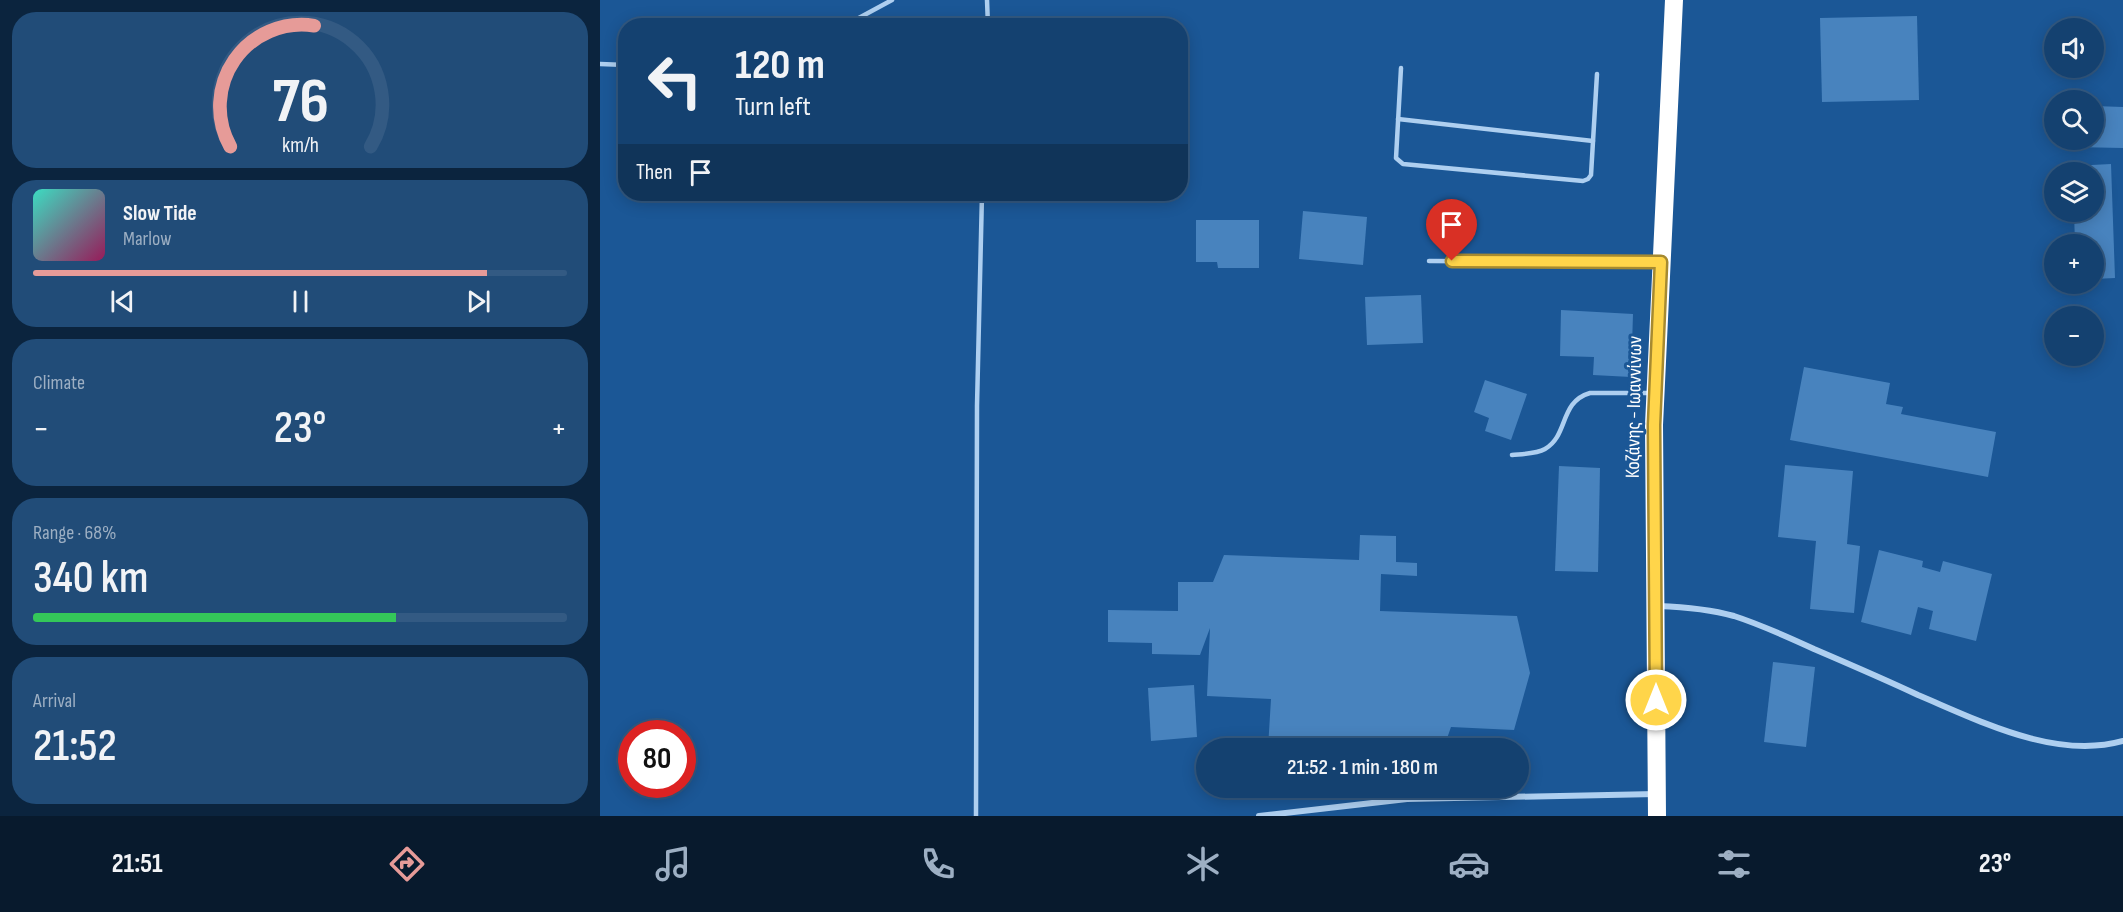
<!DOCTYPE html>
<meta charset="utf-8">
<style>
body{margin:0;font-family:"Sofia Sans Condensed",sans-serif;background:#214c78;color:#f1f3f6;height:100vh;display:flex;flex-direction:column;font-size:22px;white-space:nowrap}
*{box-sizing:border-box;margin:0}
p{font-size:20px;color:#9dafc3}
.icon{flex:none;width:33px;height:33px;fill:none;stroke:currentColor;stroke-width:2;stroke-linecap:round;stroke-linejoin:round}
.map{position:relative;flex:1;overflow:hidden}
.drawer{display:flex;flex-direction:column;gap:12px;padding:12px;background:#0b243e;width:600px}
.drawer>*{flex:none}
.top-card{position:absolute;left:18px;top:18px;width:570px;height:183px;border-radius:24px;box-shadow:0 3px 15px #0003,0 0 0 2px #335a83;background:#144170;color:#f1f3f6;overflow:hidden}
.controls{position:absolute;left:1444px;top:18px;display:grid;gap:12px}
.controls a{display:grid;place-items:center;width:60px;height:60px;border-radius:50%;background:#144170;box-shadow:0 3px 15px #0003,0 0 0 2px #335a83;font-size:30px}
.speed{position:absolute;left:18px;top:720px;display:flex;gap:12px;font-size:30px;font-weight:700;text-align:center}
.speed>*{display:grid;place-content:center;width:78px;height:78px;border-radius:50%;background:#144170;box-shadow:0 3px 15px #0003,0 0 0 2px #335a83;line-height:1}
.speed .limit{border:9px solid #d22;background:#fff;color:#111}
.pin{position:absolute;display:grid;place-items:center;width:51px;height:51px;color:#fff;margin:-62px -26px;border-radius:50% 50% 50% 0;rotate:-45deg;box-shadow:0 0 6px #0007}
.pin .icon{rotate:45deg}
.me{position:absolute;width:66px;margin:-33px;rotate:0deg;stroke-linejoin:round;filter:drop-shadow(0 0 4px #0008)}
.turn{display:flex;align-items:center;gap:21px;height:126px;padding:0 18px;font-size:27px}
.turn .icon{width:78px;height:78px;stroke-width:2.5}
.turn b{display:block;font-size:42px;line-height:51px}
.then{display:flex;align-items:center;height:57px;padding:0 18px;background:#0003;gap:12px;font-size:22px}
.big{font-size:45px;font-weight:600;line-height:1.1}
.drawer .tile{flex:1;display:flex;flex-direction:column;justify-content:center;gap:9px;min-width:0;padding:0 21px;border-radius:24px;background:#214c78}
.drawer .dial{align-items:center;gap:0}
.dial svg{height:156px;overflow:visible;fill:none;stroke:#335a83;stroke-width:7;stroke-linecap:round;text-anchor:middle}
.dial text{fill:#f1f3f6;stroke:none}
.song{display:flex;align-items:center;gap:18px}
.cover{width:72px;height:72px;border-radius:9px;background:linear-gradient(135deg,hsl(170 70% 55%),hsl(330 70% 35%))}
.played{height:6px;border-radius:3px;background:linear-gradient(90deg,#e69b98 85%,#335a83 85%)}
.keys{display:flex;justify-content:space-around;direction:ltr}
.heat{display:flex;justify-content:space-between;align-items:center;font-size:33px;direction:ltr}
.charge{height:9px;border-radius:4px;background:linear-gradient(90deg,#34c759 68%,#335a83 0)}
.trip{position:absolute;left:596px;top:738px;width:333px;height:60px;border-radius:30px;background:#144170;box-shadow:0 3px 15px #0003,0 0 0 2px #335a83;font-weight:600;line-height:60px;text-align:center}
.dock{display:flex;height:96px;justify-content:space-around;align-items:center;background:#081a2d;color:#9dafc3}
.dock .icon{width:42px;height:42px}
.dock .on{color:#e69b98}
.dock b{font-size:27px;color:#f1f3f6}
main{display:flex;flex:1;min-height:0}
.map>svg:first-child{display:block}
</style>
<main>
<section class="drawer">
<div class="tile dial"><svg viewBox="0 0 100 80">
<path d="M14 69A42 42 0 1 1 86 69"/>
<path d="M14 69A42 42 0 0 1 57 7" stroke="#e69b98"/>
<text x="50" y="56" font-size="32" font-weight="700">76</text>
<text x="50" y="72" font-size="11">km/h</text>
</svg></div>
<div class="tile">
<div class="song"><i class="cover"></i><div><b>Slow Tide</b><p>Marlow</p></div></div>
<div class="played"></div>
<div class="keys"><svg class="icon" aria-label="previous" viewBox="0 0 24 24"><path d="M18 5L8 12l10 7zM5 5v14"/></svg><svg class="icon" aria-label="pause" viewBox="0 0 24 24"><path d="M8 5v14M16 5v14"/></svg><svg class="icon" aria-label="next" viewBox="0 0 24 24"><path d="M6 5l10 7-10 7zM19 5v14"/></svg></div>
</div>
<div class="tile"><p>Climate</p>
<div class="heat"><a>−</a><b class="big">23°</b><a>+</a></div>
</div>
<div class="tile"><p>Range · 68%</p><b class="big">340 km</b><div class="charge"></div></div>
<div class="tile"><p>Arrival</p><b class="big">21:52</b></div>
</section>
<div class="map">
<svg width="1523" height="816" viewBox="0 0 1523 816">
<rect width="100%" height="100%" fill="#1b5796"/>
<!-- building -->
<g fill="#4883be">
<polygon points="1317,16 1319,100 1222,102 1220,18"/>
<polygon points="1494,106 1523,107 1523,148 1474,147 1474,140 1494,140"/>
<polygon points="1511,164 1515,278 1494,279 1494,244 1475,244 1474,212 1494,212 1494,172 1472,172 1472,166"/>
<polygon points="703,211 767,217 763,265 699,259"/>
<polygon points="596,220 659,220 659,268 618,268 617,262 596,262"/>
<polygon points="821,295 823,343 767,345 765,297"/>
<polygon points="961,310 1033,314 1031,377 993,375 994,357 960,356"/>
<polygon points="1204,367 1290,383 1286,404 1303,407 1301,414 1396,432 1388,477 1190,440"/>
<polygon points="885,380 927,394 911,440 885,431 889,418 874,412"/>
<polygon points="1185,465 1253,471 1247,544 1260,546 1254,613 1210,609 1216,541 1178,537"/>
<polygon points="959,466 1000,468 998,572 955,571"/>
<polygon points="760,535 796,536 796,562 817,563 817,576 781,574 780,611 917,616 930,673 914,730 851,727 844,747 768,746 767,748 668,748 671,699 607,696 610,628 600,655 552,654 552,643 508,642 508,610 578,611 578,582 613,582 624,555 759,560"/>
<polygon points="1279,550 1323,561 1322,567 1340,572 1343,561 1392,574 1376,641 1329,629 1333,611 1318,607 1311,635 1261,622"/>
<polygon points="1173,662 1215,667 1206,747 1164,742"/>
<polygon points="594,685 597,737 551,741 548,688"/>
</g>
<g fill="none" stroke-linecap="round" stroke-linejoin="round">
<!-- lane -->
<g stroke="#aecff0" stroke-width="4.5">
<polyline points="387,0 388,26"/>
<polyline points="244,26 292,0"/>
<polyline points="0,64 26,65"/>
<polyline points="801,68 796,158 803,164 983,181 988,179 991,175 997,74"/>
<polyline points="798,119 993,141"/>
<polyline points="829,261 1057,262"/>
<path d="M 912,455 C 922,454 936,454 945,449 C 969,435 959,402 990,393 L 1052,393"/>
<polyline points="376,816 377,406 382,194"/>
</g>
<!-- street -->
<g stroke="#aecff0" stroke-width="6">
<path d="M 1058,606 C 1084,607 1109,609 1134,616 C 1162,625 1188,637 1214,649 C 1249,664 1284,679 1318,695 C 1380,721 1455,760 1523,741"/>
<polyline points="659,816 807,799 1056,794"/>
</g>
<!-- highway -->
<polyline stroke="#fff" stroke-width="18" points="1057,816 1054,425 1074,0"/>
</g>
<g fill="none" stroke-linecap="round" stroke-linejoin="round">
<defs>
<polyline id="route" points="852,261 1061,262 1054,425 1056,700"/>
</defs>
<!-- route casing -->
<use href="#route" stroke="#a68a30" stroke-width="15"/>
<!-- route -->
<use href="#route" stroke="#ffd54a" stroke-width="10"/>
</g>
<g text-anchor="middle" stroke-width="6" stroke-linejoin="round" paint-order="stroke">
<!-- street labels -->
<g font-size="20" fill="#fff" stroke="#1b5796">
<text transform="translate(1033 407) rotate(-89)" y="7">Κοζάνης - Ιωαννίνων</text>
</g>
</g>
</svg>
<div class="controls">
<a><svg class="icon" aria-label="sound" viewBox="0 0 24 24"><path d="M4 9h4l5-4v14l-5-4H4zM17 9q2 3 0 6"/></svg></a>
<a><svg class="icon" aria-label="search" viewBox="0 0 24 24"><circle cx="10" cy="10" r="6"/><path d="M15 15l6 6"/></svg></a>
<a><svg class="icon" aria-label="layers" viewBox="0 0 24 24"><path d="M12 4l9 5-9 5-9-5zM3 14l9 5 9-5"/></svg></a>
<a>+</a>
<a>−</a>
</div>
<div class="speed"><div class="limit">80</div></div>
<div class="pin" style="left:852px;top:261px;background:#d93025"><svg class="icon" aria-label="arrive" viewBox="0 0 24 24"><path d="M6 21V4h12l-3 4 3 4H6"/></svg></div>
<svg class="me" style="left:1056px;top:700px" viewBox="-20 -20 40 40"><circle r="17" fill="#ffd54a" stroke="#fff" stroke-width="3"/><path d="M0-11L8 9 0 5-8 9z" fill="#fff"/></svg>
<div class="trip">21:52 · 1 min · 180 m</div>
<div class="top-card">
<div class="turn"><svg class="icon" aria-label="left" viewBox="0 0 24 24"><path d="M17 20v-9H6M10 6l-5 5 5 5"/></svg><div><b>120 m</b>Turn left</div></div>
<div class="then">Then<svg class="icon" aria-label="arrive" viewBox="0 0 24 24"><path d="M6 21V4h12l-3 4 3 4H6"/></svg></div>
</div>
</div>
</main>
<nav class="dock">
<b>21:51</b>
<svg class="icon on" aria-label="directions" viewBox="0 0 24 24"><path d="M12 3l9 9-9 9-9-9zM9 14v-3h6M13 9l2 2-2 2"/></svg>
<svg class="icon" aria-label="music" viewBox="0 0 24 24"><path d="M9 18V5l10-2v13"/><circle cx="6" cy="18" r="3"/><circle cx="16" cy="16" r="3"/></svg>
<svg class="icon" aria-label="phone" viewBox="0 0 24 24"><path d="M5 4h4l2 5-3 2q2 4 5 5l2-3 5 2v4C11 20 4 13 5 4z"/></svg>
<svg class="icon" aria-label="climate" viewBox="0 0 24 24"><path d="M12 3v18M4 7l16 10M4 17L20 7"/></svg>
<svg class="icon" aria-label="car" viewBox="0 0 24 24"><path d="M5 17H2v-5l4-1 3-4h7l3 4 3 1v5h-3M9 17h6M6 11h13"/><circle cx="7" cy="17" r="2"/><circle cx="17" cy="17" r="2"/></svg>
<svg class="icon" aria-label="filters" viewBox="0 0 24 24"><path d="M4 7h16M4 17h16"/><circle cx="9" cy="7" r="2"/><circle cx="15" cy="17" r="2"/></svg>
<b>23°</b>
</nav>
